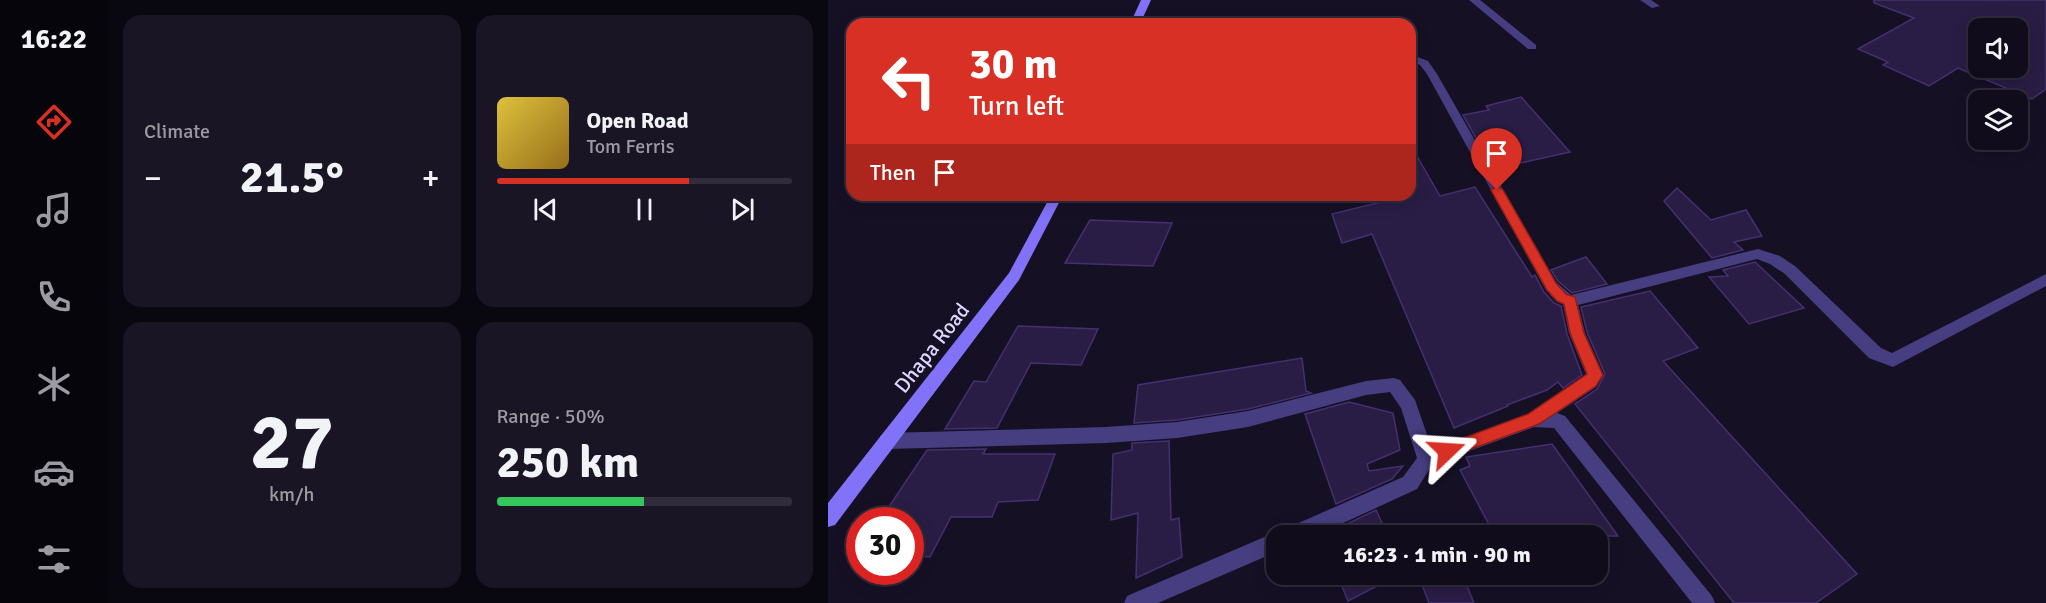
<!DOCTYPE html>
<meta charset="utf-8">
<style>
body{margin:0;font-family:Signika,sans-serif;background:#191525;color:#f1f3f6;height:100vh;display:flex;flex-direction:column;font-size:22px;white-space:nowrap}
*{box-sizing:border-box;margin:0}
p{font-size:20px;color:#9c9ba3}
.icon{flex:none;width:33px;height:33px;fill:none;stroke:currentColor;stroke-width:2;stroke-linecap:round;stroke-linejoin:round}
.map{position:relative;flex:1;overflow:hidden}
.panel{display:flex;flex-direction:column;gap:15px;padding:15px;background:#09070f;width:720px}
.panel>*{flex:none}
.hud{position:absolute;left:18px;top:18px;width:570px;height:183px;border-radius:18px;box-shadow:0 3px 15px #0003,0 0 0 2px #302c3b;background:#d93025;color:#fff;overflow:hidden}
.tools{position:absolute;left:1140px;top:18px;display:grid;gap:12px}
.tools a{display:grid;place-items:center;width:60px;height:60px;border-radius:12px;background:#100c1c;box-shadow:0 3px 15px #0003,0 0 0 2px #302c3b;font-size:30px}
.speed{position:absolute;left:18px;top:507px;display:flex;gap:12px;font-size:30px;font-weight:700;text-align:center}
.speed>*{display:grid;place-content:center;width:78px;height:78px;border-radius:50%;background:#100c1c;box-shadow:0 3px 15px #0003,0 0 0 2px #302c3b;line-height:1}
.speed .limit{border:9px solid #d22;background:#fff;color:#111}
.pin{position:absolute;display:grid;place-items:center;width:51px;height:51px;color:#fff;margin:-62px -26px;border-radius:50% 50% 50% 0;rotate:-45deg;box-shadow:0 0 6px #0007}
.pin .icon{rotate:45deg}
.me{position:absolute;width:66px;margin:-33px;rotate:70deg;stroke-linejoin:round;filter:drop-shadow(0 0 4px #0008)}
.turn{display:flex;align-items:center;gap:21px;height:126px;padding:0 24px;font-size:27px}
.turn .icon{width:78px;height:78px;stroke-width:2.5}
.turn b{display:block;font-size:42px;line-height:51px}
.then{display:flex;align-items:center;height:57px;padding:0 24px;background:#0003;gap:12px;font-size:22px}
.big{font-size:45px;font-weight:700;line-height:1.1}
.panel .card{flex:1;display:flex;flex-direction:column;justify-content:center;gap:9px;min-width:0;padding:0 21px;border-radius:18px;background:#191525}
.panel .dial{align-items:center;gap:0}
.dial b{font-size:78px;line-height:1}
.song{display:flex;align-items:center;gap:18px}
.cover{width:72px;height:72px;border-radius:9px;background:linear-gradient(135deg,hsl(50 70% 55%),hsl(40 70% 35%))}
.played{height:6px;border-radius:3px;background:linear-gradient(90deg,#d93025 65%,#302c3b 65%)}
.keys{display:flex;justify-content:space-around;direction:ltr}
.heat{display:flex;justify-content:space-between;align-items:center;font-size:33px;direction:ltr}
.charge{height:9px;border-radius:4px;background:linear-gradient(90deg,#34c759 50%,#302c3b 0)}
.panel .tiles{flex:1;display:grid;gap:15px;grid-template-columns:repeat(2,1fr)}
.trip{position:absolute;left:438px;top:525px;width:342px;height:60px;border-radius:18px;background:#100c1c;box-shadow:0 3px 15px #0003,0 0 0 2px #302c3b;font-weight:700;line-height:60px;text-align:center}
main{display:flex;flex:1;min-height:0}
.tabs{display:flex;flex-direction:column;width:108px;justify-content:space-around;align-items:center;background:#06050b;color:#9c9ba3}
.tabs .icon{width:42px;height:42px}
.tabs .selected{color:#d93025}
.tabs b{font-size:27px;color:#f1f3f6}
.map>svg:first-child{display:block}
</style>
<main>
<nav class="tabs">
<b>16:22</b>
<svg class="icon selected" aria-label="directions" viewBox="0 0 24 24"><path d="M12 3l9 9-9 9-9-9zM9 14v-3h6M13 9l2 2-2 2"/></svg>
<svg class="icon" aria-label="music" viewBox="0 0 24 24"><path d="M9 18V5l10-2v13"/><circle cx="6" cy="18" r="3"/><circle cx="16" cy="16" r="3"/></svg>
<svg class="icon" aria-label="phone" viewBox="0 0 24 24"><path d="M5 4h4l2 5-3 2q2 4 5 5l2-3 5 2v4C11 20 4 13 5 4z"/></svg>
<svg class="icon" aria-label="climate" viewBox="0 0 24 24"><path d="M12 3v18M4 7l16 10M4 17L20 7"/></svg>
<svg class="icon" aria-label="car" viewBox="0 0 24 24"><path d="M5 17H2v-5l4-1 3-4h7l3 4 3 1v5h-3M9 17h6M6 11h13"/><circle cx="7" cy="17" r="2"/><circle cx="17" cy="17" r="2"/></svg>
<svg class="icon" aria-label="filters" viewBox="0 0 24 24"><path d="M4 7h16M4 17h16"/><circle cx="9" cy="7" r="2"/><circle cx="15" cy="17" r="2"/></svg>
</nav>
<section class="panel">
<div class="tiles">
<div class="card"><p>Climate</p>
<div class="heat"><a>−</a><b class="big">21.5°</b><a>+</a></div>
</div>
<div class="card">
<div class="song"><i class="cover"></i><div><b>Open Road</b><p>Tom Ferris</p></div></div>
<div class="played"></div>
<div class="keys"><svg class="icon" aria-label="previous" viewBox="0 0 24 24"><path d="M18 5L8 12l10 7zM5 5v14"/></svg><svg class="icon" aria-label="pause" viewBox="0 0 24 24"><path d="M8 5v14M16 5v14"/></svg><svg class="icon" aria-label="next" viewBox="0 0 24 24"><path d="M6 5l10 7-10 7zM19 5v14"/></svg></div>
</div>
<div class="card dial"><b>27</b><p>km/h</p></div>
<div class="card"><p>Range · 50%</p><b class="big">250 km</b><div class="charge"></div></div>
</div>
</section>
<div class="map">
<svg width="1218" height="603" viewBox="0 0 1218 603">
<rect width="100%" height="100%" fill="#161025"/>
<!-- building -->
<g fill="#291d45" stroke="#433070" stroke-width="1.5" fill-rule="evenodd">
<path d="M 1046,0 L 1218,0 L 1218,89 L 1204,99 L 1130,68 L 1101,86 L 1055,65 L 1060,62 L 1030,49 L 1086,18 L 1046,3 ZM 1150,28 L 1190,28 L 1190,68 L 1150,68 Z"/>
<polygon points="693,97 742,152 670,168 652,145 635,115 661,110 658,106"/>
<polygon points="582,144 612,196 647,187 704,277 707,275 716,292 726,303 733,306 739,334 754,375 735,388 730,382 719,390 679,405 680,406 626,428 544,234 514,243 504,214 582,195"/>
<polygon points="849,188 883,220 918,210 934,236 906,242 915,250 884,258 836,201"/>
<polygon points="262,220 344,223 325,266 237,263"/>
<polygon points="758,257 779,284 744,293 730,281 723,270"/>
<polygon points="927,262 976,308 921,324 881,277 900,276 895,270"/>
<polygon points="822,291 870,348 835,361 1029,574 988,603 906,603 747,404 769,389 777,374 759,332 753,307"/>
<polygon points="190,326 270,329 253,365 203,363 169,428 117,429 146,381 158,382"/>
<polygon points="474,358 478,391 483,393 420,409 349,420 306,423 310,385"/>
<polygon points="521,402 565,413 572,450 539,464 541,471 575,466 564,479 508,504 477,414"/>
<polygon points="341,441 343,520 351,518 354,557 308,578 310,513 283,520 285,454 304,450 304,443"/>
<polygon points="724,444 790,536 667,536 632,470 642,466 638,457"/>
<polygon points="158,449 155,454 227,454 210,500 170,502 164,517 123,517 102,557 82,555 82,520 52,520 99,450"/>
<polygon points="548,510 560,536 518,536 515,526"/>
<polygon points="509,574 572,574 520,601"/>
<polygon points="590,574 634,574 646,603 601,603"/>
</g>
<g fill="none" stroke-linecap="round" stroke-linejoin="round">
<!-- street -->
<g fill="#473e81" fill-rule="evenodd">
<polygon points="641,0 652,0 708,45 708,49 700,49"/>
<polygon points="812,0 823,0 832,6 824,8"/>
<polygon points="582,54 600,61 609,74 728,282 743,295 930,249 952,256 967,266 1053,348 1064,353 1218,274 1218,286 1065,367 1041,358 957,274 942,264 929,259 750,305 757,333 775,375 768,387 729,413 737,416 884,596 887,603 864,603 726,428 706,427 604,465 589,489 487,536 448,536 448,552 330,603 296,603 299,596 448,532 455,535 457,529 575,477 589,458 573,408 562,392 538,395 420,427 349,438 278,443 59,449 53,447 50,441 53,435 59,433 278,427 349,422 420,411 538,381 566,378 572,380 587,400 604,449 700,414 756,377 758,374 741,333 735,304 728,301 718,290 599,74 592,65 582,61"/>
</g>
<!-- secondary -->
<g fill="#8272f8" fill-rule="evenodd">
<polygon points="313,0 323,0 312,24 302,24"/>
<polygon points="223,195 235,195 191,280 7,525 0,527 0,503 181,273"/>
</g>
</g>
<!-- route -->
<polygon fill="#d93025" stroke="#8d1f18" stroke-width="1.5" points="669,186 675,190 728,283 738,294 747,297 756,333 775,375 768,386 711,424 619,458 614,456 611,451 614,446 700,414 759,374 742,333 736,304 729,301 719,290 663,190"/>
<g text-anchor="middle" stroke-width="6" stroke-linejoin="round" paint-order="stroke">
<!-- street labels -->
<g font-size="21" fill="#ded6fd" stroke="#161025">
<text transform="translate(104 348) rotate(-52)" y="7">Dhapa Road</text>
</g>
</g>
</svg>
<div class="tools">
<a><svg class="icon" aria-label="sound" viewBox="0 0 24 24"><path d="M4 9h4l5-4v14l-5-4H4zM17 9q2 3 0 6"/></svg></a>
<a><svg class="icon" aria-label="layers" viewBox="0 0 24 24"><path d="M12 4l9 5-9 5-9-5zM3 14l9 5 9-5"/></svg></a>
</div>
<div class="speed"><div class="limit">30</div></div>
<div class="pin" style="left:669px;top:190px;background:#d93025"><svg class="icon" aria-label="arrive" viewBox="0 0 24 24"><path d="M6 21V4h12l-3 4 3 4H6"/></svg></div>
<svg class="me" style="left:619px;top:451px" viewBox="-20 -20 40 40"><path d="M0-17L14 15 0 8-14 15z" fill="#d93025" stroke="#fff" stroke-width="4"/></svg>
<div class="trip">16:23 · 1 min · 90 m</div>
<div class="hud">
<div class="turn"><svg class="icon" aria-label="left" viewBox="0 0 24 24"><path d="M17 20v-9H6M10 6l-5 5 5 5"/></svg><div><b>30 m</b>Turn left</div></div>
<div class="then">Then<svg class="icon" aria-label="arrive" viewBox="0 0 24 24"><path d="M6 21V4h12l-3 4 3 4H6"/></svg></div>
</div>
</div>
</main>
